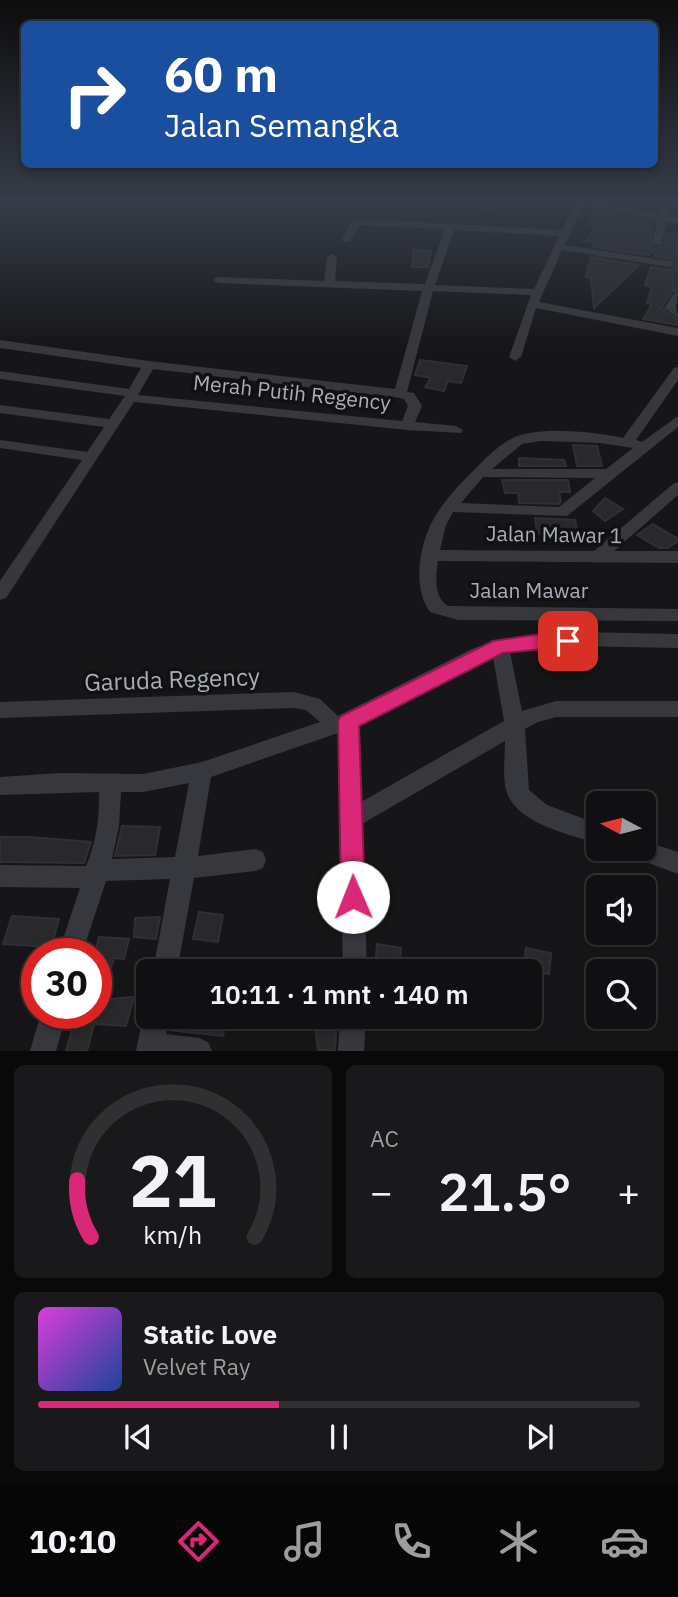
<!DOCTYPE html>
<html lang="id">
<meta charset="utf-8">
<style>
body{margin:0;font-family:"IBM Plex Sans",sans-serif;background:#19191b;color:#f1f3f6;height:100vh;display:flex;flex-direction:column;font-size:26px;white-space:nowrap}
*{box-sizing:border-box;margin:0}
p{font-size:23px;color:#9c9d9f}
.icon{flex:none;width:38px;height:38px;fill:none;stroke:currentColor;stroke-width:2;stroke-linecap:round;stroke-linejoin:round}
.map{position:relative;height:1051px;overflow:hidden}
.panel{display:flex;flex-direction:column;gap:14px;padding:14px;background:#09090a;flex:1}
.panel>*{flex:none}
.guide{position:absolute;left:21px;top:21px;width:637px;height:147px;border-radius:10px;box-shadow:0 4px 10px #0003,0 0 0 2px #303032;background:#1a4fa0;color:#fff;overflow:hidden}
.needle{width:46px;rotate:277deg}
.tools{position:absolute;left:586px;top:791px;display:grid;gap:14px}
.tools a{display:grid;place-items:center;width:70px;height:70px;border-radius:10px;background:#101012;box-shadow:0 4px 10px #0003,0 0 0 2px #303032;font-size:35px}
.speed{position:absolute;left:21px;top:938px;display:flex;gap:14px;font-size:35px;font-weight:700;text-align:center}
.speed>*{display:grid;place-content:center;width:91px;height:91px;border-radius:50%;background:#101012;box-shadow:0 4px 10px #0003,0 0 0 2px #303032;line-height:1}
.speed .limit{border:10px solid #d22;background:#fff;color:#111}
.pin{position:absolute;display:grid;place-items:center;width:60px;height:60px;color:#fff;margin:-30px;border-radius:14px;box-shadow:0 4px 10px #0006}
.me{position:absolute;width:77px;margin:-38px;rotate:359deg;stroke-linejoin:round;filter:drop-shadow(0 0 5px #0008)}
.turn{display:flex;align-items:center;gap:24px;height:147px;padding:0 28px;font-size:32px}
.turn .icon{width:91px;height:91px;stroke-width:2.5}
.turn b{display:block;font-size:49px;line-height:60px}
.big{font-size:52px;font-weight:600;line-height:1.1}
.panel .card{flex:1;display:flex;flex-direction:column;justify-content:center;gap:10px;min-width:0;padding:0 24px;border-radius:10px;background:#19191b}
.panel .dial{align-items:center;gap:0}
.dial svg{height:182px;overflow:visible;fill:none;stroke:#303032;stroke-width:7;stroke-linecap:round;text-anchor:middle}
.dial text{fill:#f1f3f6;stroke:none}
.song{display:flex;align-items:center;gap:21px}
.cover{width:84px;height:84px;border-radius:10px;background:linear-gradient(135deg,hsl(300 70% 55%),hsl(220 70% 35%))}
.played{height:7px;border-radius:4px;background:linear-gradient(90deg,#db2777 40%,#303032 40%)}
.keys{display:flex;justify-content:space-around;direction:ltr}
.heat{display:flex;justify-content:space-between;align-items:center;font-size:38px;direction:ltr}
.panel .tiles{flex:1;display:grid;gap:14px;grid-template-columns:1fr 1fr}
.card:last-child{grid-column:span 2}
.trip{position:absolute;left:136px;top:959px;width:406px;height:70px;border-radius:10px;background:#101012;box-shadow:0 4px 10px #0003,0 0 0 2px #303032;font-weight:600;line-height:70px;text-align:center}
.tab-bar{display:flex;height:112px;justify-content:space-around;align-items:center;background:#060607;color:#9c9d9f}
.tab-bar .icon{width:49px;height:49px}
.tab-bar .active{color:#db2777}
.tab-bar b{font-size:32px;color:#f1f3f6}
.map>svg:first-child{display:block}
</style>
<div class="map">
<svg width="678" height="1051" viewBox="0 0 678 1051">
<rect width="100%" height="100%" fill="#161618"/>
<!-- building -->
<g fill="#29292c" stroke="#303034" stroke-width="2">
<polygon points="596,211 654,222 646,229 652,230 650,245 656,248 649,255 593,247 594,243 585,241 597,226 590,225"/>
<polygon points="666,233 678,234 678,290 672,292 661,308 678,320 678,325 643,319 652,304 647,303 652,287 645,285 651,267 669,270 676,265 670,259 655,256 657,248 664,247"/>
<polygon points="413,250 431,251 428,267 412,267"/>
<polygon points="591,257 639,265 594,308 591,278 586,277"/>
<polygon points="420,360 467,366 461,383 448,381 444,391 425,387 431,378 415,375"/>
<polygon points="573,445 597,446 602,466 577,466"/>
<polygon points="519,458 564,460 566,466 519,466"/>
<polygon points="502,480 568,480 570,492 559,492 561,502 558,504 519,503 518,493 505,493"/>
<polygon points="605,498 623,509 605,521 593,511"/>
<polygon points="535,518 575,520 578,534 563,533 563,536 537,534"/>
<polygon points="653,524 678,539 678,541 668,548 659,548 637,535"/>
<polygon points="122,826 160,827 155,855 115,856"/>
<polygon points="0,837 29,837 91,842 84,863 0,862"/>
<polygon points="199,912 223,915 218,942 193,939"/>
<polygon points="12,916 59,919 51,947 3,944"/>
<polygon points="160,917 156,939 134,937 135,918"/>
<polygon points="99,937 129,939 124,959 114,958 101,1000 134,997 126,1026 96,1024 96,1017 87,1051 66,1051 77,1013 96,1013 96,949"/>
<polygon points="377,944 401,948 399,971 375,971"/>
<polygon points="526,948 551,953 549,974 523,971"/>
<polygon points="171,1017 227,1017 223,1036 169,1030"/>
<polygon points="314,1017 337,1017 335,1051 318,1050"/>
</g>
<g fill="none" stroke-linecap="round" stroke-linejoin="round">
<!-- street -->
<g fill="#37383d" fill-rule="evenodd">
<polygon points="486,200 495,200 492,210 487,213 482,210"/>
<path d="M 561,200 L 585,200 L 658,214 L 661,200 L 669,200 L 667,216 L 678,218 L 678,224 L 666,222 L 661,246 L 652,244 L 657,220 L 583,206 L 565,245 L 669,261 L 674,264 L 669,267 L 562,250 L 539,302 L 678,328 L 678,336 L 536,308 L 521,357 L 515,361 L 509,357 L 531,295 L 433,291 L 407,392 L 414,393 L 422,406 L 415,422 L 456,426 L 463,430 L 461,433 L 407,430 L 134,402 L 6,598 L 0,600 L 0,581 L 82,460 L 0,448 L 0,440 L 87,452 L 104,427 L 0,413 L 0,405 L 109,419 L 125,396 L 0,379 L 0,371 L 129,389 L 141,368 L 0,348 L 0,340 L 149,361 L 395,389 L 422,291 L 218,283 L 213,280 L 218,277 L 324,281 L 327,257 L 332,254 L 337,257 L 335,281 L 425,284 L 445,229 L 360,225 L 350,242 L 344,242 L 342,240 L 351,222 L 358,219 L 562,230 L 574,204 ZM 454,230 L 559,236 L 534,289 L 435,285 ZM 153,369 L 400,398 L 404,399 L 408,406 L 402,421 L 138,395 Z"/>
<polygon points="678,292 676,307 678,318 664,308 674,293"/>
<path d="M 678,367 L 678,380 L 636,440 L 642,442 L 678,416 L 678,427 L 567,516 L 453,512 L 446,525 L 440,550 L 594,551 L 673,484 L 678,482 L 678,495 L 614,551 L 678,551 L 678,563 L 438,561 C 436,576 433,597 448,606 L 678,609 L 678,621 L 458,620 L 430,612 C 411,586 420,540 436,515 C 447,497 463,481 478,466 C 488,456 499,445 511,439 C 538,425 594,432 623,438 L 674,368 ZM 541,441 L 600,443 L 633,448 L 606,469 L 492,469 L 522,444 ZM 483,477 L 595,478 L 559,507 L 461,503 Z"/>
<path d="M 577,632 L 678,634 L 678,648 L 577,646 L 510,652 L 522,711 L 556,701 L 678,701 L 678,717 L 556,717 L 538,722 L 525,729 L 529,790 L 547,805 L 598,824 L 598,844 C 568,833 511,824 505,785 C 503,771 505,755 505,741 L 362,824 L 367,971 L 343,971 L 338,733 L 211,777 L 198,856 L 255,849 L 263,852 L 266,860 L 263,868 L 255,871 L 194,878 L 177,971 L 153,971 L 170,879 L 106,881 L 82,954 L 58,954 L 80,888 L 0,887 L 0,865 L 86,866 C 96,843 100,816 99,792 L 0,795 L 0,777 L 61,773 L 143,774 L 202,762 L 320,722 L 306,710 L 294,708 L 0,718 L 0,702 L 294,692 L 320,699 L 338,716 L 472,649 L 500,639 ZM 493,657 L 504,721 L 361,802 L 358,725 ZM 189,783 L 175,857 L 112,859 L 119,826 L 121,792 L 143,792 Z"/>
<polygon points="644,841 678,852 678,874 630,856 627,849 644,849"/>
<polygon points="149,1007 149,1017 169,1017 166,1034 199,1038 208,1042 212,1051 136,1051 143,1017"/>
<polygon points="41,1013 67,1013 56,1051 30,1051"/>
<polygon points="340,1017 366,1017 364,1051 338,1051"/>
</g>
</g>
<!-- sky -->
<linearGradient id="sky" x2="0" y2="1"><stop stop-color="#0c0c0d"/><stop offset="0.58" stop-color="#363c48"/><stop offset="1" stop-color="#363c48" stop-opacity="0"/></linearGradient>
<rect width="678" height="347" fill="url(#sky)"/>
<!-- route -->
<polygon fill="#db2777" stroke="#8e194d" stroke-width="2" points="541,634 575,636 577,641 575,646 503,653 359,726 365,897 361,905 353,908 344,905 341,897 338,721 341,716 493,641"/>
<g text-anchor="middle" stroke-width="7" stroke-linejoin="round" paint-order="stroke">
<!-- street labels -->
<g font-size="21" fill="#a8adb8" stroke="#111113">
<text transform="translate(292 393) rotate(6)" y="7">Merah Putih Regency</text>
<text transform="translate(554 535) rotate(1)" y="7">Jalan Mawar 1</text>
<text x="529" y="598">Jalan Mawar</text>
</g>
<!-- near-street labels -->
<g font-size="24" fill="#a8adb8" stroke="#111113">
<text transform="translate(172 680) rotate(-2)" y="8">Garuda Regency</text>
</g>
</g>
</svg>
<div class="tools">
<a><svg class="needle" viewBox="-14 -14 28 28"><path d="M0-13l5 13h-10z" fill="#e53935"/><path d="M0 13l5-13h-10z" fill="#9c9d9f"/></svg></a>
<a><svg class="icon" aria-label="sound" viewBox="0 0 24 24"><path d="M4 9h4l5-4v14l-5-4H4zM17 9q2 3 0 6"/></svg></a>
<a><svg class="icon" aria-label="search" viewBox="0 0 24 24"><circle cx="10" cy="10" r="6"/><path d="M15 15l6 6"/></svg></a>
</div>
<div class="speed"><div class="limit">30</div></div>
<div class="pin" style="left:568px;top:641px;background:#d93025"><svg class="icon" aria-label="arrive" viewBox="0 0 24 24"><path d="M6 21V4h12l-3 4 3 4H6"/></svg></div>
<svg class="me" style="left:353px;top:897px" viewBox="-20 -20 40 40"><circle r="19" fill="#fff"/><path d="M0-13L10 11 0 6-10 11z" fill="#db2777"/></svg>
<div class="trip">10:11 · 1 mnt · 140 m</div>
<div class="guide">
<div class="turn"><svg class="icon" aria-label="right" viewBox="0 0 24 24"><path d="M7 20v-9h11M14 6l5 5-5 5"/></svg><div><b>60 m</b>Jalan Semangka</div></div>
</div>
</div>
<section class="panel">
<div class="tiles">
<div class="card dial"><svg viewBox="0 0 100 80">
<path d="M14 69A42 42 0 1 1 86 69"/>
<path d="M14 69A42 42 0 0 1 8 44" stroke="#db2777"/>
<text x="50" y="56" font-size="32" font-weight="700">21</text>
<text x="50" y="72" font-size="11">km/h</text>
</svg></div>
<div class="card"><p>AC</p>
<div class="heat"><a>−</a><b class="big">21.5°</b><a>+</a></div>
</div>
<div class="card">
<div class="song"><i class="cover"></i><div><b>Static Love</b><p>Velvet Ray</p></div></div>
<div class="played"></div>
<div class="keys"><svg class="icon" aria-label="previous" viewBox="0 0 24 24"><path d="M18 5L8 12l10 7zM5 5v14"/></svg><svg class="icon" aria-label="pause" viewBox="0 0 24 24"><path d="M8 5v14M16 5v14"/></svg><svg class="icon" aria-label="next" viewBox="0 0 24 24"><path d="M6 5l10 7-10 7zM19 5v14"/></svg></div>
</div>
</div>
</section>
<nav class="tab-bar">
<b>10:10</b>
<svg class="icon active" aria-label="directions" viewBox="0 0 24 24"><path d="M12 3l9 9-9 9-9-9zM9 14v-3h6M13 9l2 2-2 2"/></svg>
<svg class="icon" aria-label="music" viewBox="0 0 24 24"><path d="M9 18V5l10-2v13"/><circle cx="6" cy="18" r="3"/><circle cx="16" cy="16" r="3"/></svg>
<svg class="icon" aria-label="phone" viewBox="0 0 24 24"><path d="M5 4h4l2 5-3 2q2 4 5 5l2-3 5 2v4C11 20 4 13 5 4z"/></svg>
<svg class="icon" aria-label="climate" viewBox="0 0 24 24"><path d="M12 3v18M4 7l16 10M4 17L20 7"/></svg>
<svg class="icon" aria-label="car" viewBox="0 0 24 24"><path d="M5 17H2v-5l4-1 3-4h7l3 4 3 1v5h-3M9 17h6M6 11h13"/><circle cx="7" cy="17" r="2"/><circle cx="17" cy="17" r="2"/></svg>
</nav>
